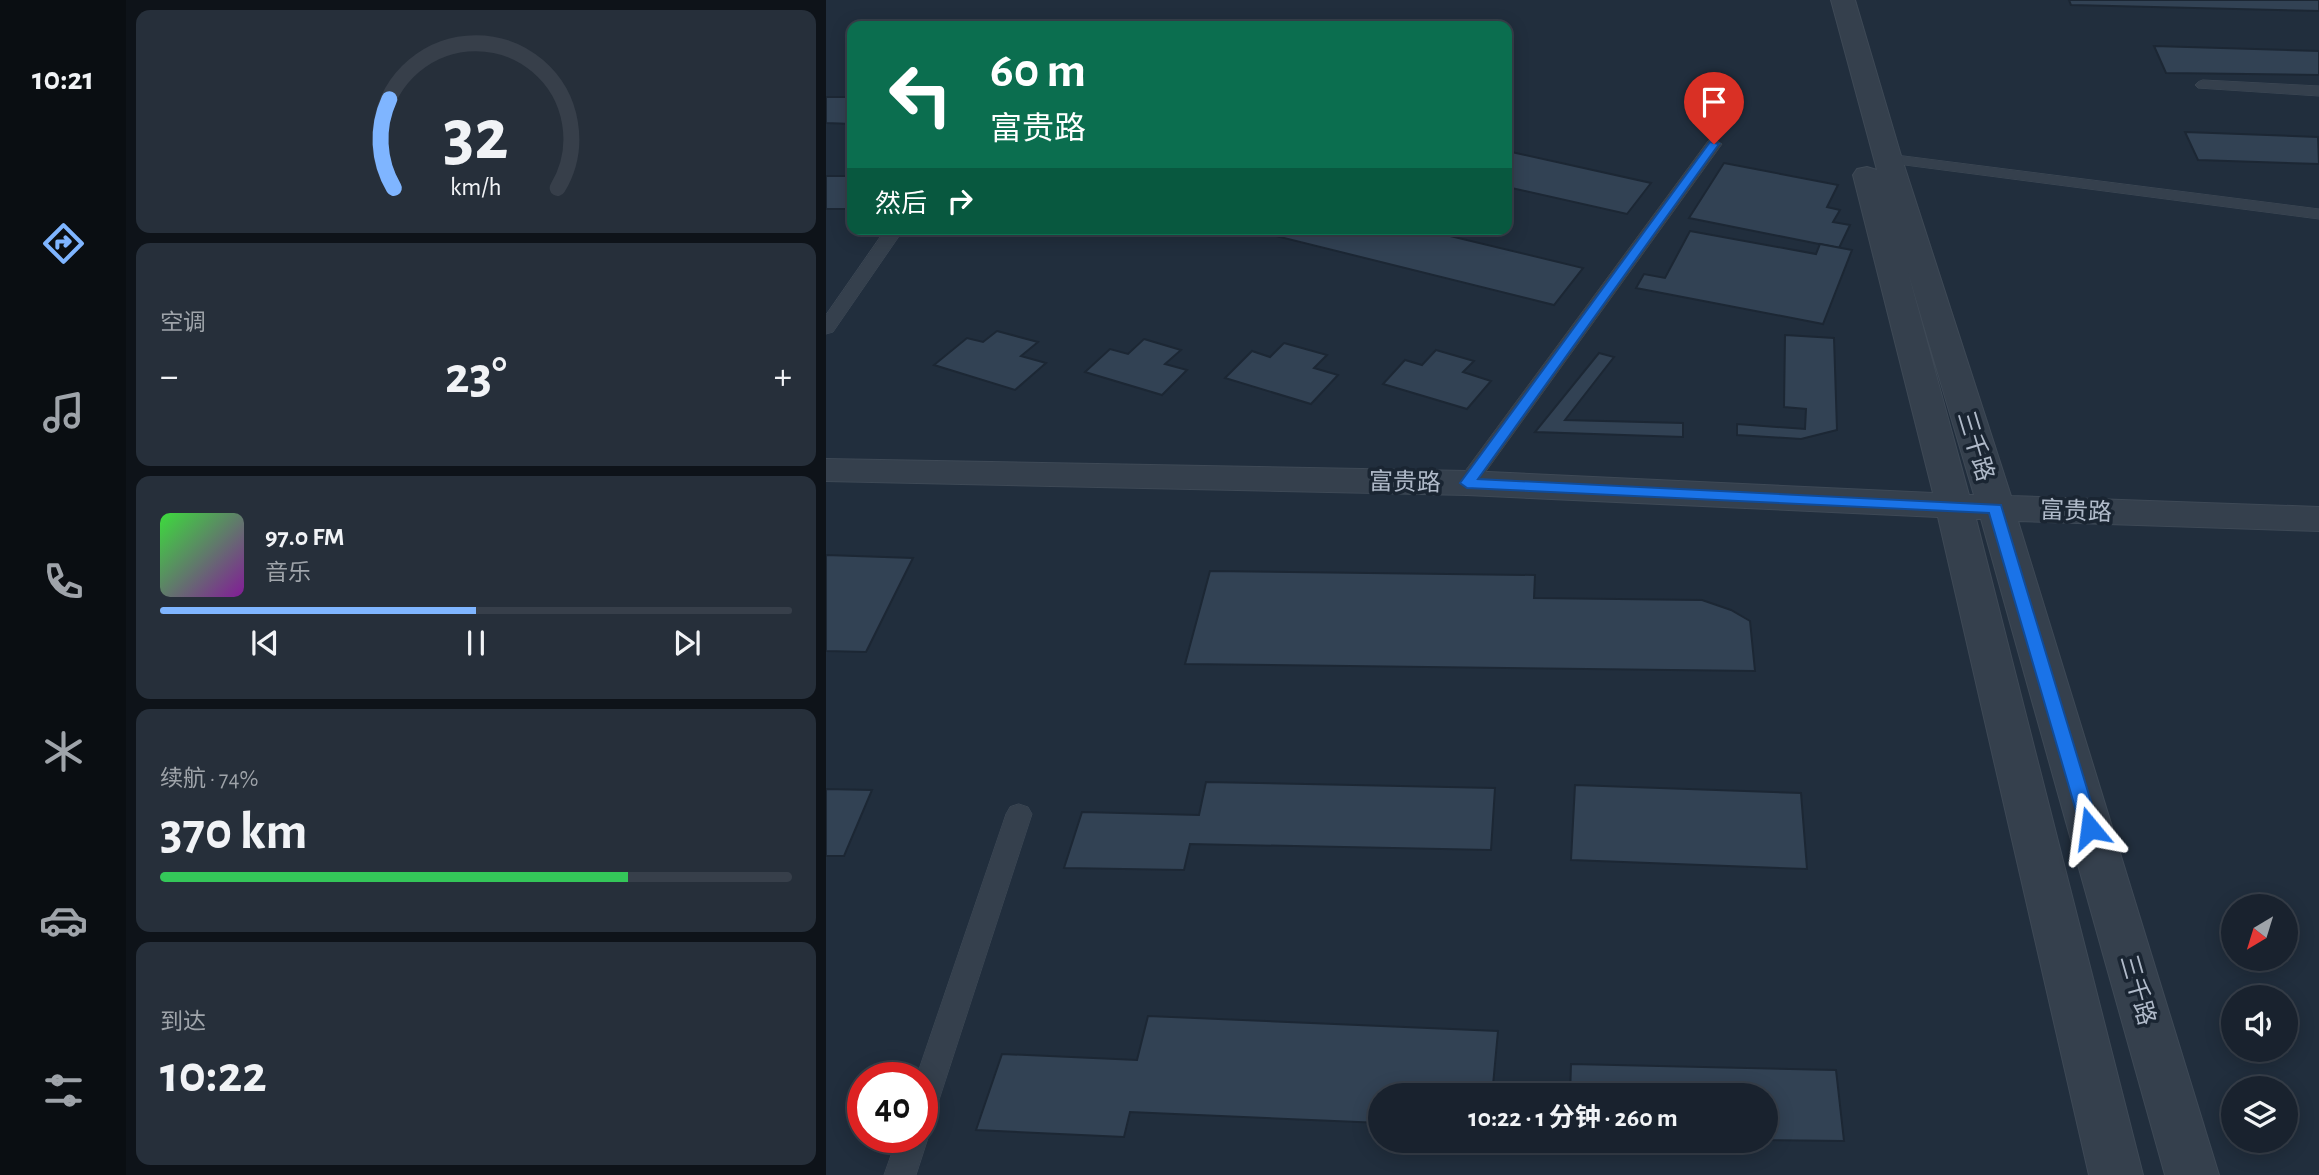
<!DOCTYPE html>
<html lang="zh">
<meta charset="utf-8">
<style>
body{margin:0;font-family:"Alegreya Sans","Noto Sans SC",sans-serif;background:#262f3a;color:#f1f3f6;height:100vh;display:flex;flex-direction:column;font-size:26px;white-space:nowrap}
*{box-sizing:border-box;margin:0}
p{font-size:23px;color:#9fa4aa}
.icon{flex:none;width:38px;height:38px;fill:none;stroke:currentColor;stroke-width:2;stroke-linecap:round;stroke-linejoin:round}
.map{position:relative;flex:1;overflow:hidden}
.sheet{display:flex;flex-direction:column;gap:10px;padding:10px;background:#0e1319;width:700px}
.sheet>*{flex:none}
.guide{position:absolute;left:21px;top:21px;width:665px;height:214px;border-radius:14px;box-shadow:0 4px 18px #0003,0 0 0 2px #373f4a;background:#0b6e4f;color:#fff;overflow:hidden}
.needle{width:46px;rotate:218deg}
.tools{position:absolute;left:1395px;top:894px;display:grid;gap:14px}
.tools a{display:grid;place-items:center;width:77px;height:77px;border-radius:50%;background:#19222e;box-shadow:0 4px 18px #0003,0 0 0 2px #373f4a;font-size:35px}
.speed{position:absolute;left:21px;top:1062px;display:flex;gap:14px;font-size:35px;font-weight:700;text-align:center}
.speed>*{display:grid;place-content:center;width:91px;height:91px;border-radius:50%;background:#19222e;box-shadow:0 4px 18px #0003,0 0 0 2px #373f4a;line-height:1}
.speed .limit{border:10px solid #d22;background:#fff;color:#111}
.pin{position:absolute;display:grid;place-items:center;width:60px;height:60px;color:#fff;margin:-72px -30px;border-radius:50% 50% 50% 0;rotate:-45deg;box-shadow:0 0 7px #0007}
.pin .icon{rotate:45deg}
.me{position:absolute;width:77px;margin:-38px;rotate:344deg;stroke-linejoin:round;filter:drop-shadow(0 0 5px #0008)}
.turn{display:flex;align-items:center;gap:24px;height:147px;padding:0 28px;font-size:32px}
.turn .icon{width:91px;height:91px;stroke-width:2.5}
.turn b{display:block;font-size:49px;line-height:60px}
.then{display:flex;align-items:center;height:66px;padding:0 28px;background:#0003;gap:14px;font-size:26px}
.big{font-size:52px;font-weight:700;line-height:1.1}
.sheet .tile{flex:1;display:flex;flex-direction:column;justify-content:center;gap:10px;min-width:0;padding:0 24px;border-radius:14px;background:#262f3a}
.sheet .dial{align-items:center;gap:0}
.dial svg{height:182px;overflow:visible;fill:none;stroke:#373f4a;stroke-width:7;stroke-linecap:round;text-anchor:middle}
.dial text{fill:#f1f3f6;stroke:none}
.song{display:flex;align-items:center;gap:21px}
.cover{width:84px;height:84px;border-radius:10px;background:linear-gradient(135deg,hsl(120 70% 55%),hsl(290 70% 35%))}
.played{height:7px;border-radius:4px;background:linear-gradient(90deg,#7fb5ff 50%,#373f4a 50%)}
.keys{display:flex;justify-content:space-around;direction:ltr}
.heat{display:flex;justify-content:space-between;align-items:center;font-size:38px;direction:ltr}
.charge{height:10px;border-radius:5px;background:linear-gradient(90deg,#34c759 74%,#373f4a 0)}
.trip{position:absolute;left:542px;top:1083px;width:410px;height:70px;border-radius:35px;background:#19222e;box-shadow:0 4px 18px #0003,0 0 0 2px #373f4a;font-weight:700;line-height:70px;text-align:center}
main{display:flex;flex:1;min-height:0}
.dock{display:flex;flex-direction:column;width:126px;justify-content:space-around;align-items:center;background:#0a0e12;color:#9fa4aa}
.dock .icon{width:49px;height:49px}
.dock .active{color:#7fb5ff}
.dock b{font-size:32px;color:#f1f3f6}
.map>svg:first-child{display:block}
</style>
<main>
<nav class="dock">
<b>10:21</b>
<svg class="icon active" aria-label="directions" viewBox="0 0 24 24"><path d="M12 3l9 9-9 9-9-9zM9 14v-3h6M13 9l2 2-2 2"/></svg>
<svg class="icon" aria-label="music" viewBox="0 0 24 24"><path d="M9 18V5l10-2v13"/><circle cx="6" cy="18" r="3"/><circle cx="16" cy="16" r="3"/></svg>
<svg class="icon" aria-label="phone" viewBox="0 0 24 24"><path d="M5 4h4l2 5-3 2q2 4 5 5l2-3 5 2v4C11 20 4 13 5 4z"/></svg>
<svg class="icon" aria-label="climate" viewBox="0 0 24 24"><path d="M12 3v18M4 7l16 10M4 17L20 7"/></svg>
<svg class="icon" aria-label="car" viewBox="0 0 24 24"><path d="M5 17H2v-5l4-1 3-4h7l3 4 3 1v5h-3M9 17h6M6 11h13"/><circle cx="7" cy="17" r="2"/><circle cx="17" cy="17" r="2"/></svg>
<svg class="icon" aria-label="filters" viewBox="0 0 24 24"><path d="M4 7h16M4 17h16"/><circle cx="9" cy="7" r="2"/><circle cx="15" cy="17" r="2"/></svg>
</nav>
<section class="sheet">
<div class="tile dial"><svg viewBox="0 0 100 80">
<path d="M14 69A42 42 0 1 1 86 69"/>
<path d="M14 69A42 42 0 0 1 12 30" stroke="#7fb5ff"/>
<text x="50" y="56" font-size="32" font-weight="700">32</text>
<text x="50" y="72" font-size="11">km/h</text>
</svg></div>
<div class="tile"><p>空调</p>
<div class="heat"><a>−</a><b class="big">23°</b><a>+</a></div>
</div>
<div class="tile">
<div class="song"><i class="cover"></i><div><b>97.0 FM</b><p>音乐</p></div></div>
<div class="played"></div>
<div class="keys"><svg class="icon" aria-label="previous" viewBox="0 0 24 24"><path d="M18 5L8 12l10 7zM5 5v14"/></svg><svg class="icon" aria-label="pause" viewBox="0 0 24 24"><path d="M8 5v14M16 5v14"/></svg><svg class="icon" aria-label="next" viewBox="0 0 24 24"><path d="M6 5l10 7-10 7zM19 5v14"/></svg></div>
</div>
<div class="tile"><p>续航 · 74%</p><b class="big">370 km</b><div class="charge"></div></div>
<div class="tile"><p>到达</p><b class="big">10:22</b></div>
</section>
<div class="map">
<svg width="1493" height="1175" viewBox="0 0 1493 1175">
<rect width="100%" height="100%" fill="#212e3d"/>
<!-- building -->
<g fill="#324254" stroke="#1c2734" stroke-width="2">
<polygon points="1243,0 1493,0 1493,11 1245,5"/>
<polygon points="1328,46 1493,51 1493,75 1340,73"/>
<polygon points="0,97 26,97 26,124 0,123"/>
<polygon points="1359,132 1492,137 1493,164 1372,160"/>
<polygon points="681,151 825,183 801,214 681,187"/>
<polygon points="898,163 1012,185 1001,207 1014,210 1007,222 1024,225 1013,248 863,218"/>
<rect x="0" y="176" width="26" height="33"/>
<polygon points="422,229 595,229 757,268 728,305"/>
<polygon points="864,231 990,254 994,244 1026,250 997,324 810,288 818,274 839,278"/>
<polygon points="171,331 212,342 195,356 220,363 189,390 108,365 141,338 157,342"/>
<polygon points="959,335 1008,338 1011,430 975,439 911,435 911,424 979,429 980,409 958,407"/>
<polygon points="318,339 355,350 339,364 361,370 336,395 259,372 284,349 302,354"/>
<polygon points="458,343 501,355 488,368 512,375 485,404 399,378 426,351 444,357"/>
<polygon points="610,350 648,361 637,372 665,381 641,409 557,384 579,360 596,365"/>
<polygon points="773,353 788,357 739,420 857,423 857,437 709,432"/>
<polygon points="0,555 87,558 40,652 0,651"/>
<polygon points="384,571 709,575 708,598 876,600 905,610 924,621 929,671 359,664"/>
<polygon points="380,782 669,788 665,850 364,844 358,870 238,868 256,812 373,815"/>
<polygon points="749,785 975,793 981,869 745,860"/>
<polygon points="0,789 46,790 18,856 0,856"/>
<polygon points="322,1016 672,1031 666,1096 555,1096 555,1123 304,1112 298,1137 150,1130 176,1054 311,1060"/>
<polygon points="745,1064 1010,1070 1018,1141 940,1140 940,1096 744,1096"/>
</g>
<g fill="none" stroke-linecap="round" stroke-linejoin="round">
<defs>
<g id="service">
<polygon points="1377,80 1493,86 1493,96 1372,88 1369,85 1372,82"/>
<polygon points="888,139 896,144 648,488 634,488 630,483 634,478 882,141"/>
<polygon points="1062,154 1493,209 1493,219 1056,162 1054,159"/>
<polygon points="60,229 78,229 7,332 0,334 0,315"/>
<polygon points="193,804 202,807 206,814 111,1106 107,1116 96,1120 96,1078 90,1078 180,814 184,807"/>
<polygon points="96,1127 102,1138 90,1175 58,1175 71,1138 96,1138"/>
</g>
<path id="tertiary" d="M 1005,0 L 1029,0 L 1076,159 L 1185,496 L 1493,507 L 1493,531 L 1192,521 L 1393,1175 L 1339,1175 L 1155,519 L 1150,519 L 1317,1175 L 1263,1175 L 1112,517 L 641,495 L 0,481 L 0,459 L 641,471 L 1107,493 L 1027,175 L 1031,169 L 1041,167 L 1051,170 ZM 1082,272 L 1148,495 L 1143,495 Z"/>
</defs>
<!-- service casing -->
<use href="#service" stroke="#3e4956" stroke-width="1"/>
<!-- tertiary casing -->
<use href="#tertiary" stroke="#3e4956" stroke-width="2"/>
<!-- service -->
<use href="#service" fill="#35404d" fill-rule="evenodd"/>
<!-- tertiary -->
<use href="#tertiary" fill="#35404d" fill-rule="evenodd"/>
</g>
<!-- route -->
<polygon fill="#1a73e8" stroke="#114b97" stroke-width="2" points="884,142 893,144 652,479 1175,505 1273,828 1271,834 1264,836 1257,834 1255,828 1163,513 641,488 634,483"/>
<g text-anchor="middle" stroke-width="7" stroke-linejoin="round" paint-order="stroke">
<!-- street labels -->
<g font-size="24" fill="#b0bac9" stroke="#1a2532">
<text transform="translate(1150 446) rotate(73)" y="8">三千路</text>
<text transform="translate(579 482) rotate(1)" y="8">富贵路</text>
<text transform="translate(1250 511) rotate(2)" y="8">富贵路</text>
<text transform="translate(1312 990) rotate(74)" y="8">三千路</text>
</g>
</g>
</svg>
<div class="tools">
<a><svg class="needle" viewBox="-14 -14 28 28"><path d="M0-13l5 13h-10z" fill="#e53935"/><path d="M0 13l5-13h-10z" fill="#9fa4aa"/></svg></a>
<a><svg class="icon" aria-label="sound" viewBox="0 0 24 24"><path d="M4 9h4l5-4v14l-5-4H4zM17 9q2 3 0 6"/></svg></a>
<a><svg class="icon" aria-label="layers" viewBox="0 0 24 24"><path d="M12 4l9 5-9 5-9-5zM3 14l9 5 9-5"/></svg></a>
</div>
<div class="speed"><div class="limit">40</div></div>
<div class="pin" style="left:888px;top:144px;background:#d93025"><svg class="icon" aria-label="arrive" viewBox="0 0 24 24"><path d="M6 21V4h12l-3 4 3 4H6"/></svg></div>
<svg class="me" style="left:1264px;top:828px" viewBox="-20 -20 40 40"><path d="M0-17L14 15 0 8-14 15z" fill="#1a73e8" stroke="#fff" stroke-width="4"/></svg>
<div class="trip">10:22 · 1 分钟 · 260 m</div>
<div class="guide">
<div class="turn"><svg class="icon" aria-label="left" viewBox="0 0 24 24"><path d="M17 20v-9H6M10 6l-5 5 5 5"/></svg><div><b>60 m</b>富贵路</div></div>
<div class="then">然后<svg class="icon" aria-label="right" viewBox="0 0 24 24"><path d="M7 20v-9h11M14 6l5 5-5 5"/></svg></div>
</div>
</div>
</main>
